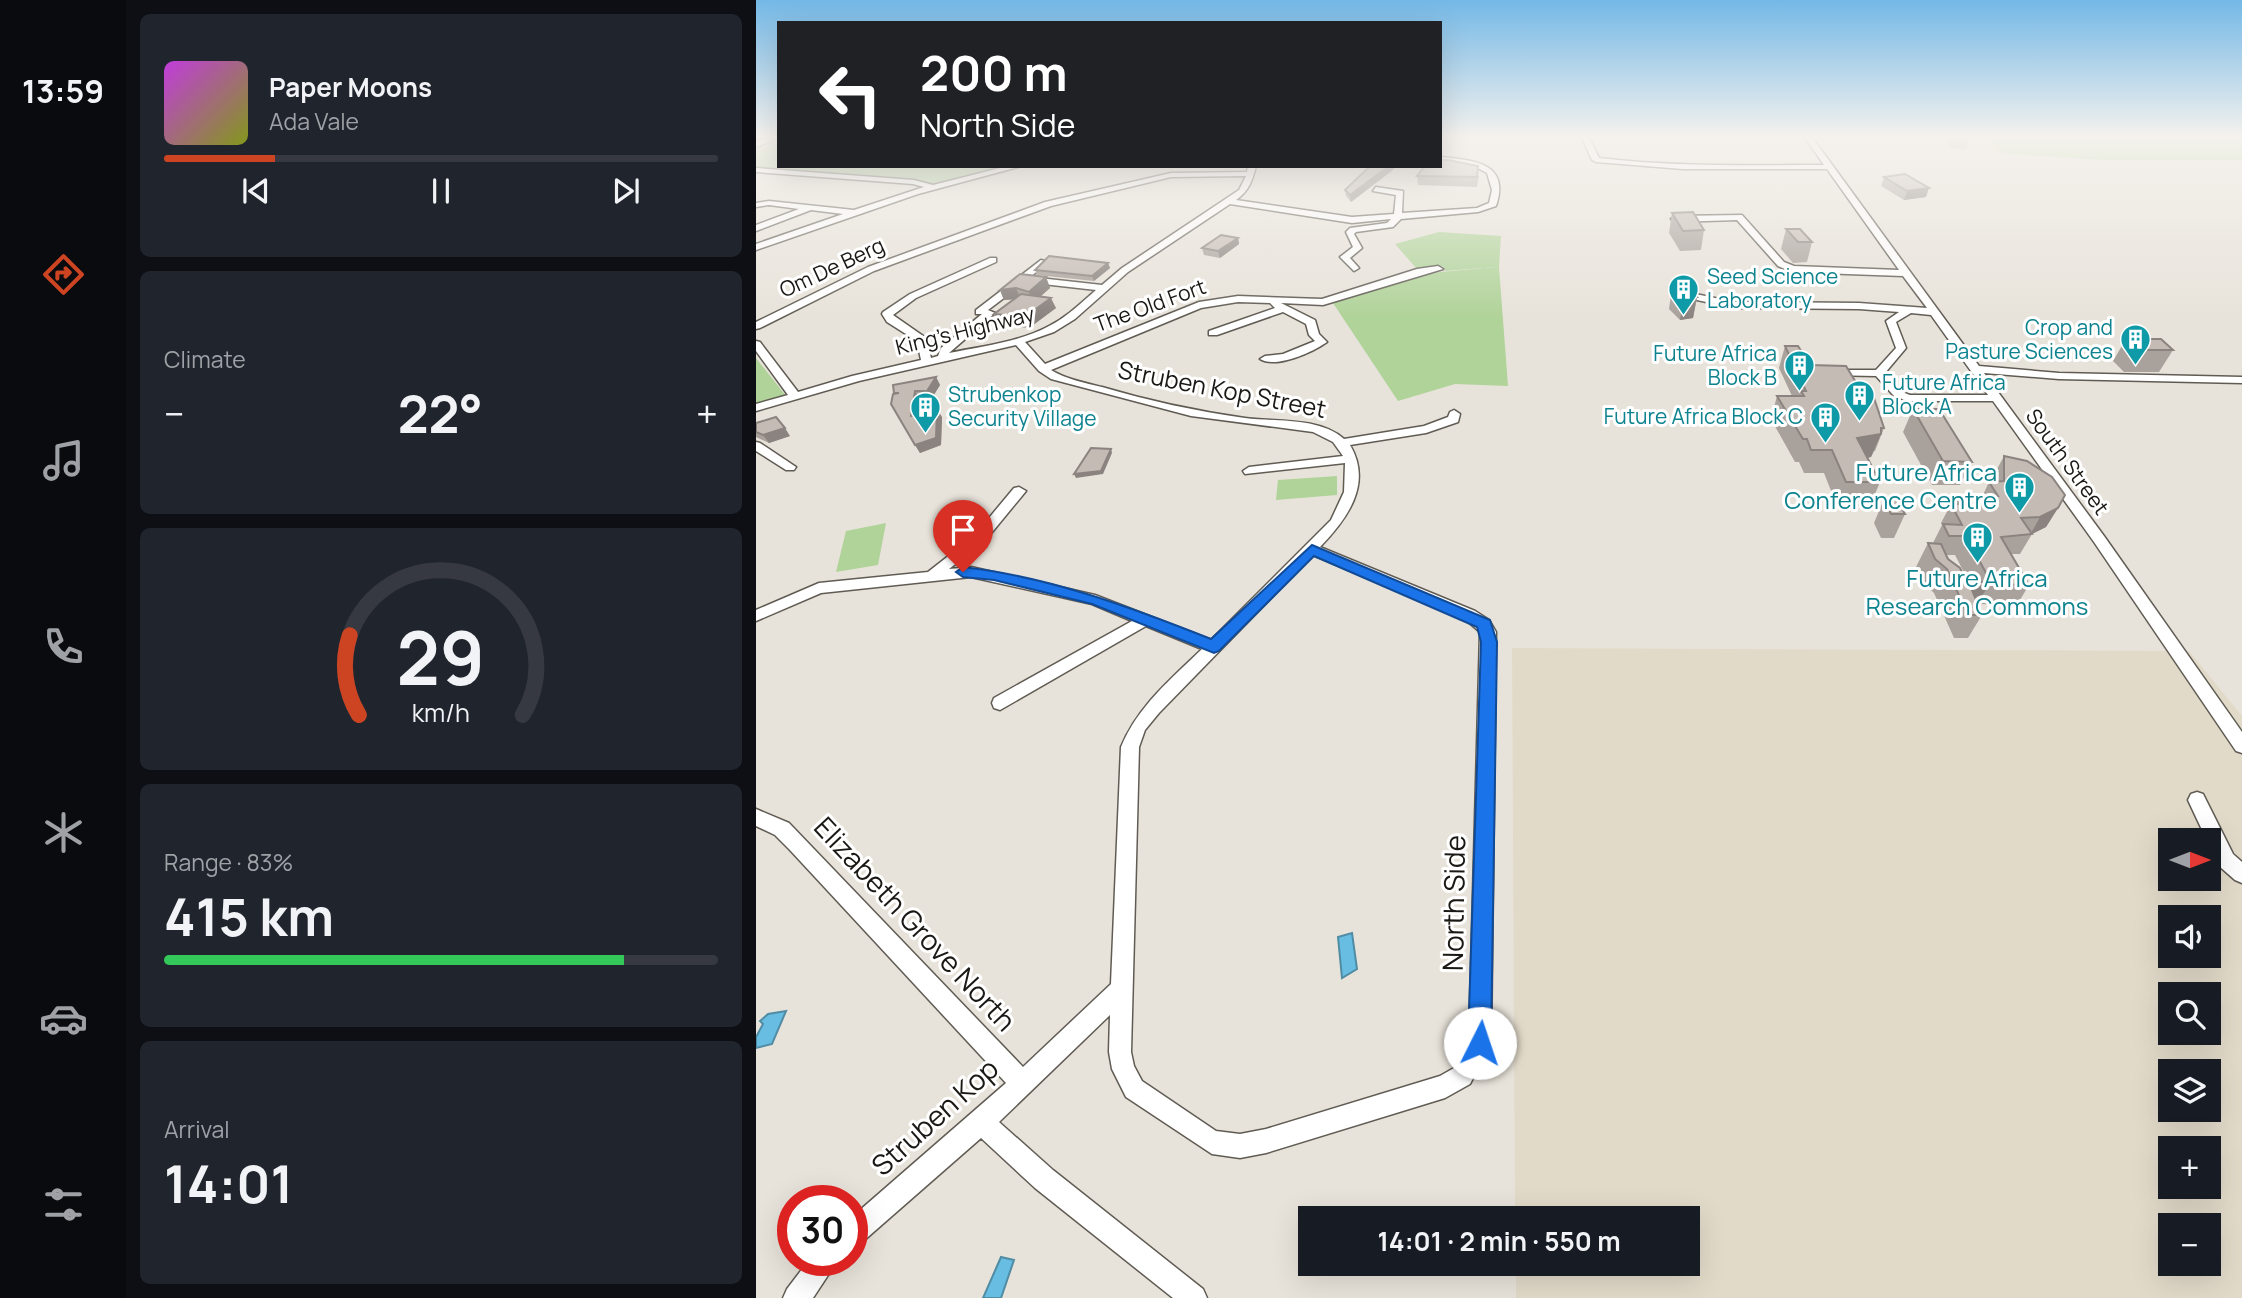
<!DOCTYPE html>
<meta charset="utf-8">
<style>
body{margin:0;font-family:Manrope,sans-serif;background:#20242c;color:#f1f3f6;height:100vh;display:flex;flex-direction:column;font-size:26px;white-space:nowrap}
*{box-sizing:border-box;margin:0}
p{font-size:23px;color:#9ea1a6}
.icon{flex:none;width:38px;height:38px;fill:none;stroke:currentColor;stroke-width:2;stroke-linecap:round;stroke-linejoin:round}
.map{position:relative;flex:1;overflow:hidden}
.details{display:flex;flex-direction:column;gap:14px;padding:14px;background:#0d0f14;width:630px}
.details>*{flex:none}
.top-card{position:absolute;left:21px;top:21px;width:665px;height:147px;border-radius:0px;box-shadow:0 7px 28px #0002;background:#202124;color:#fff;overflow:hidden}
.needle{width:46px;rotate:90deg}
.buttons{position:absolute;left:1402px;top:828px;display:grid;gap:14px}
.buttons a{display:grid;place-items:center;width:63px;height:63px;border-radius:0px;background:#171b24;box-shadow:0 7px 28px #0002;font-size:35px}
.speed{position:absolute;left:21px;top:1185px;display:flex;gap:14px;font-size:35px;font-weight:700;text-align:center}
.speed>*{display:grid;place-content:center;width:91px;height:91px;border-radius:50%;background:#171b24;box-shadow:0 7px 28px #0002;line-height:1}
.speed .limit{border:10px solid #d22;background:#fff;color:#111}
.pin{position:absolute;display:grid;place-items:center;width:60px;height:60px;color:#fff;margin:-72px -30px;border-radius:50% 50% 50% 0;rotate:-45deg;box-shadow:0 0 7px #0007}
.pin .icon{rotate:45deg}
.me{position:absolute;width:77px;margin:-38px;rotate:4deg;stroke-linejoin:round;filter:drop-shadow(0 0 5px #0008)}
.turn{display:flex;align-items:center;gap:24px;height:147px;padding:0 28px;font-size:32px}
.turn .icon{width:91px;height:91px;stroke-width:2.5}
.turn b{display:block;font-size:49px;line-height:60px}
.big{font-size:52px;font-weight:700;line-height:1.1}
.details .tile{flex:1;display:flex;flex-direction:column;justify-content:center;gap:10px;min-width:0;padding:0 24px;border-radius:10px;background:#20242c}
.details .dial{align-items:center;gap:0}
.dial svg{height:182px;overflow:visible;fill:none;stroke:#363941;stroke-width:7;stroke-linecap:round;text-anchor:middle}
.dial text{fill:#f1f3f6;stroke:none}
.song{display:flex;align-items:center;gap:21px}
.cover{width:84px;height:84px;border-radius:10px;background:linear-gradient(135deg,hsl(290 70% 55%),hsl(70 70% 35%))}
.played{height:7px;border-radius:4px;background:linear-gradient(90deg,#cd4422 20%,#363941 20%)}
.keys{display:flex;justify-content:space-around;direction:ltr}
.heat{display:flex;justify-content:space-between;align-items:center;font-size:38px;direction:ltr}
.charge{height:10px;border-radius:5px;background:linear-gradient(90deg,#34c759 83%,#363941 0)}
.trip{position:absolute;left:542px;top:1206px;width:402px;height:70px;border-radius:0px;background:#171b24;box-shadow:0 7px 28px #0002;font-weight:700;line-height:70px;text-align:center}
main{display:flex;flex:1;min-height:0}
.tab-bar{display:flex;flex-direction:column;width:126px;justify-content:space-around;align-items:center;background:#090b0e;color:#9ea1a6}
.tab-bar .icon{width:49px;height:49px}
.tab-bar .current{color:#cd4422}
.tab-bar b{font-size:32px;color:#f1f3f6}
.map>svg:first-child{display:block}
</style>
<main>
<nav class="tab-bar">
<b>13:59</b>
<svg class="icon current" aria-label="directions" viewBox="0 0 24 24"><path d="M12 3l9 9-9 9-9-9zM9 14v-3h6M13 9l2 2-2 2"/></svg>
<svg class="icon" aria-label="music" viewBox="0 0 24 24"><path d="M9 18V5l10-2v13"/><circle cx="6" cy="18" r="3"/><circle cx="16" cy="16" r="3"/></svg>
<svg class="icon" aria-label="phone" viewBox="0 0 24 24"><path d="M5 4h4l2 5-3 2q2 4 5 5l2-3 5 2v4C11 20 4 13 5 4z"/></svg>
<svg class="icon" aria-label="climate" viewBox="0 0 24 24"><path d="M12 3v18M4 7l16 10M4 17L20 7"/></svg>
<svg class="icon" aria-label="car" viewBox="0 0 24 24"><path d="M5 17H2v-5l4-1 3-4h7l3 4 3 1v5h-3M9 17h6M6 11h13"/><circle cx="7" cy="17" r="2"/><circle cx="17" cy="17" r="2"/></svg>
<svg class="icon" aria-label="filters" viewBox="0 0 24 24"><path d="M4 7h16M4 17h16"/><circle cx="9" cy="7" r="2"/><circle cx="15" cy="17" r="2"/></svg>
</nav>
<section class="details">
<div class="tile">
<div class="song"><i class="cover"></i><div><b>Paper Moons</b><p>Ada Vale</p></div></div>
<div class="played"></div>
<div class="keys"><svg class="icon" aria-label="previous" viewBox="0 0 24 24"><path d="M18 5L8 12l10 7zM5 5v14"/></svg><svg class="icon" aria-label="pause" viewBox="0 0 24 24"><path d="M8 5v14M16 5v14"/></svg><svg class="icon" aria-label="next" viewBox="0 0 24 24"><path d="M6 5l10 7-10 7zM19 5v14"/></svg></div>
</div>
<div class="tile"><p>Climate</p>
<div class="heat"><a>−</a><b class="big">22°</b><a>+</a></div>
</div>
<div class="tile dial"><svg viewBox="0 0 100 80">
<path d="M14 69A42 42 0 1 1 86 69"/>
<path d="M14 69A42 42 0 0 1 10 34" stroke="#cd4422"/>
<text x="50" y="56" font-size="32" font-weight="700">29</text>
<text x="50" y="72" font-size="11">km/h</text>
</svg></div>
<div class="tile"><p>Range · 83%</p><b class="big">415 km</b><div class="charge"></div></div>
<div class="tile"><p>Arrival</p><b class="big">14:01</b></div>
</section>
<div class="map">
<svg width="1486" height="1298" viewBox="0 0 1486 1298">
<rect width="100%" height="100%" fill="#e8e3da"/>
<!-- built -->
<path fill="#e2dac9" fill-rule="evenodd" d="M 756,648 L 1433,651 L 1486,716 L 1486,1298 L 760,1298 L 760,1264 L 933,1264 L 933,1218 L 759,1218 ZM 1414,840 L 1452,840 L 1452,878 L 1414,878 ZM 1414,917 L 1452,917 L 1452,956 L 1414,956 ZM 1414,994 L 1452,994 L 1452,1032 L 1414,1032 ZM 1414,1071 L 1452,1071 L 1452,1110 L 1414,1110 ZM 1414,1148 L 1452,1148 L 1452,1186 L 1414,1186 ZM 1414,1225 L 1452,1225 L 1452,1264 L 1414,1264 Z"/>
<!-- green -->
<g fill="#b0d399">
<polygon points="23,136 23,166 264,166 175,187 163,181 0,168 0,145"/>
<polygon points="1226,136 1486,136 1486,160 1345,160 1245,153"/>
<polygon points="683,232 745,236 743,267 752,386 699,384 642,401 577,303 662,274 740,267 689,271 687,266 661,269 639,244"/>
<polygon points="0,358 30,396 0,406"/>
<polygon points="581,476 581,495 520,500 522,480"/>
<polygon points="130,523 122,565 80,572 90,531"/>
</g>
<!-- water -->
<g fill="#67bde2" stroke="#508ca4" stroke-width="2">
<polygon points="596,933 601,969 586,978 582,937"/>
<polygon points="30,1011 16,1044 0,1048 0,1037 7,1024 4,1021 12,1014"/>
<polygon points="245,1257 258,1260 245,1298 227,1298"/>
</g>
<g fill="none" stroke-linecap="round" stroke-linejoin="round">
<defs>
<g id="minor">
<polygon points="14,136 23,138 0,147 0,142"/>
<path d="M 825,136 L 832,136 L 843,158 C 918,167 993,165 1068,165 L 1048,136 L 1055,136 L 1223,366 L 1303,373 L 1486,377 L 1486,383 L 1303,379 L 1228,373 L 1348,536 L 1486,732 L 1486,753 L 1480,751 L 1338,542 L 1237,401 L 1152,401 L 1138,396 L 1120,376 L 1068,375 L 1068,371 L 1072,370 L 1120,370 L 1140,348 L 1130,321 L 1143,312 L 1103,309 L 978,308 L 927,297 L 925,295 L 930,292 L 978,302 L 1103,303 L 1171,308 L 1147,276 L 1036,272 L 1022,266 L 981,220 L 919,222 L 915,219 L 919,216 L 986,215 L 1028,262 L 1038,266 L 1143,270 L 1071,169 L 927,169 L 840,162 L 836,160 ZM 1155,313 L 1175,315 L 1232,395 L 1154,395 L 1146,392 L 1129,373 L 1150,348 L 1140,322 Z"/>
<path d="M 684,157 C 716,160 755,162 740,206 L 722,212 L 645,219 L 637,227 L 600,232 L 598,234 L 606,248 L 594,258 L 603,268 L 598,271 L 584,257 L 597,247 L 590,232 L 594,228 L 631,223 L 635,219 L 596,223 L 474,204 L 372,272 L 319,319 L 298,332 L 269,342 L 289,364 L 443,302 L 482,296 L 566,299 L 661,269 L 682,266 L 687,269 L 567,305 L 525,303 L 559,320 L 563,334 L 571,342 C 557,352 520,369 504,359 L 509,356 L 527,354 L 559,341 L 553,335 L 550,324 L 527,312 L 461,335 L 453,335 L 453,331 L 519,308 L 514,303 L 482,302 L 445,308 L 295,370 C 310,379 329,383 346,387 C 393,401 440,411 489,418 C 520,422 563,417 588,439 L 668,426 L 692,417 L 694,412 L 698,410 L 704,414 L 702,422 L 670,433 L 594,445 C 617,484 591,519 564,547 L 719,611 L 733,620 L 740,632 L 735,1043 L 714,1084 L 689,1098 L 510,1153 L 484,1158 L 456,1154 L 370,1097 L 356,1069 L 353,1052 L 354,1015 L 243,1122 L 297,1170 L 447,1289 L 451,1298 L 417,1298 L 279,1188 L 225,1138 L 105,1243 L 96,1247 L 96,1217 L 250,1083 L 33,849 L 19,835 L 0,826 L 0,809 L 33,823 L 267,1067 L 355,984 L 365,747 C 382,706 415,679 446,649 L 390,626 L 244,710 L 238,708 L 236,703 L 238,698 L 376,621 L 336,604 L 215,577 L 65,593 L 0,621 L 0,610 L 63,583 L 172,572 L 218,536 L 258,488 L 263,487 L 270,491 L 228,542 L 193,569 L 215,567 L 339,595 L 455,640 L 575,520 L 588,492 L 589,463 L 489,474 L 487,471 L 493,467 L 587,456 L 577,442 L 557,432 L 435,416 L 295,379 L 283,371 L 260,345 L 103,381 L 0,411 L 0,404 L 32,395 L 0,351 L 0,341 L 4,342 L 42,392 L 96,376 L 165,360 L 161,341 L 131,322 L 126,314 L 127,312 L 154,294 L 234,258 L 240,258 L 240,262 L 160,298 L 137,315 L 170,338 L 175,358 L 182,356 L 185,348 L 226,314 L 220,314 L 220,310 L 285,260 L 293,262 L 274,277 L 346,285 L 366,268 L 483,190 L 490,176 L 415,177 L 295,206 L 118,271 L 4,328 L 0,329 L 0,322 L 112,267 L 289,202 L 415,173 L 491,172 L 492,166 L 500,166 C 496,181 493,191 480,200 L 596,217 L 638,214 L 640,195 L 617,191 L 620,187 L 647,191 L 646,213 L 721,208 L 733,203 L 736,190 L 731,173 L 716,165 L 684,161 ZM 269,282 L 340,290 C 325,303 311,317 293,326 C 264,342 226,346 193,353 L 239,313 L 232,310 ZM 557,555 L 709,619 L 724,632 L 713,1041 L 698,1068 L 684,1076 L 510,1129 L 484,1134 L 460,1131 L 386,1081 L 378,1066 L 375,1052 L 383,747 L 389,730 L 403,713 Z"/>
<polygon points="252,166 266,166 162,194 0,250 0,244 87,214 55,210 0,231 0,225 43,209 13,205 0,207 0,203 13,201 98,210 168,187 157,184 0,172 0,168 158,180 177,185"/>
<polygon points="0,442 4,443 40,467 38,470 30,470 0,451"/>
<polygon points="1441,792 1447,794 1477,854 1486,862 1486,883 1479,880 1463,866 1432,800 1435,794"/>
<polygon points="53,1260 82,1260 57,1298 27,1298 31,1289"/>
</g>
</defs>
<!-- minor casing -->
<use href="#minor" stroke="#605c54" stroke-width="3"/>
<!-- minor -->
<use href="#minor" fill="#fff" fill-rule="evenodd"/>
</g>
<!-- wall -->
<g fill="#a9a19c" fill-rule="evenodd">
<polygon points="1190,136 1215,136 1210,149 1194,148"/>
<polygon points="638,169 595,202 590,196 589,190"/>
<polygon points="661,176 723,176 721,187 662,185"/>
<polygon points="1128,177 1170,197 1148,200 1125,186"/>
<polygon points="916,213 948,230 945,250 924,251 913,233"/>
<polygon points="1030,229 1056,242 1051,262 1037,263 1025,249"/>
<polygon points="482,238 483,244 464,258 448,255 446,248"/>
<polygon points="352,263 354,268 338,281 281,275 279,270"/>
<polygon points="290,277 294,288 284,297 300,308 273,328 243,325 238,314 258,299 248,300 244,290"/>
<polygon points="916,288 941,297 937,318 924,320 913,309"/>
<polygon points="1370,339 1417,350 1403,372 1368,372 1357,361"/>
<polygon points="1029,346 1054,365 1128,428 1119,451 1118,451 1115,457 1111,458 1124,482 1114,506 1081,506 1068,473 1048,473 1043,462 1039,462 1015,419 1021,396 1036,396 1023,368"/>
<polygon points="180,377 184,385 176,398 164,399 161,414 186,417 185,445 164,453 135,404"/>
<polygon points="1157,409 1216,462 1204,485 1176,485 1147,432"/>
<polygon points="0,423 34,436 13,443 0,437"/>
<path d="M 1248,456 L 1302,508 L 1290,527 L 1276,534 L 1264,554 L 1255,554 L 1273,585 L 1261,605 L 1224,604 L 1223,601 L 1221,604 L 1226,615 L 1212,638 L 1198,638 L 1178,593 L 1167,582 L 1160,567 L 1172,543 L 1177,543 L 1186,525 L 1185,523 L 1195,504 L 1197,504 L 1200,498 L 1226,497 L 1233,482 L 1238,482 L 1238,475 ZM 1190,555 L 1199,555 L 1213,582 L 1211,582 L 1192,559 Z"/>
<polygon points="1128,499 1149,514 1138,538 1125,538 1118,523"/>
</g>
<!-- shaded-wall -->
<g fill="#8a837f">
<polygon points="633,166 638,166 638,169 595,202 594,195"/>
<polygon points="1173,188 1170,197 1148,200 1151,191"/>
<polygon points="482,238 483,244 464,258 462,251"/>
<polygon points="352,263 354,268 338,281 336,276"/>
<polygon points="290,277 294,288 277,303 273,292"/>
<polygon points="260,288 265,299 248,300 244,290"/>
<polygon points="941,297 937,318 924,320 928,299"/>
<polygon points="295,298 300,308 273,328 269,317"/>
<polygon points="180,377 184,385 176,398 171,391"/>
<polygon points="159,391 164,399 159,424 155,416"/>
<polygon points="181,409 186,417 185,445 164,453 159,445"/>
<polygon points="29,428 34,436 13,443 7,435"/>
<polygon points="1125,434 1115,457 1092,462 1101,438"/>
<polygon points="355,449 356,453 347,474 320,478 318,474"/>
<polygon points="1302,508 1290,527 1274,535 1284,517"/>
<polygon points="1235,582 1220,605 1216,590"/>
</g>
<!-- building -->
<g fill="#c5bbb5" stroke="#8a837f" stroke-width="2">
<polygon points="684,160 692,160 722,166 721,177 661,176 669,166 684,166"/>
<polygon points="614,166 633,166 594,195 589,190"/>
<polygon points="1149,174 1173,188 1151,191 1128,177"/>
<polygon points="937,212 948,230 927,231 916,213"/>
<polygon points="1030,229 1044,229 1056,242 1042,242"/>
<polygon points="465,235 482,238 462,251 446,248"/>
<polygon points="293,256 352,263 336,276 279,270"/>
<polygon points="264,274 290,277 273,292 260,288 244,290"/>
<polygon points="929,286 941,297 928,299 916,288"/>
<polygon points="265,294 295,298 269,317 238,314"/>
<polygon points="1370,339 1405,339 1417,350 1381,350"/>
<polygon points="1029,346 1042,346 1054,365 1090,366 1101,384 1118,398 1128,428 1125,428 1125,434 1101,438 1124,482 1090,482 1076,450 1055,450 1051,439 1047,439 1021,396 1048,396 1045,391 1050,391"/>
<polygon points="180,377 171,391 159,391 155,416 181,409 180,438 159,445 135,404 137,394 143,393 138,393 137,385"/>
<polygon points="1157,409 1183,409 1216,462 1187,461"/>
<polygon points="20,417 29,428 7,435 0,432 0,423"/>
<polygon points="335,448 355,449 345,471 318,474"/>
<polygon points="1248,456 1271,461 1296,477 1309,495 1302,508 1284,517 1265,518 1276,534 1245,537 1273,585 1236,584 1210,536 1193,536 1187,524 1206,525 1195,504 1204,504 1200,498 1242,496 1233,482 1248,481"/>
<polygon points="1128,499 1140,499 1149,514 1135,514"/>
<polygon points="1172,543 1185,544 1192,559 1204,568 1211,582 1235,582 1216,590 1226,615 1212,615 1191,569 1179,559"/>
</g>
<!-- sky -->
<linearGradient id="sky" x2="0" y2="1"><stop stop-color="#74b8e6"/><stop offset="0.43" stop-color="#f5f2ee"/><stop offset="1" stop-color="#f5f2ee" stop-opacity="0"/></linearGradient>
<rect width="1486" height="318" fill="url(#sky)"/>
<!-- route -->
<path fill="#1a73e8" stroke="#114b97" stroke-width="2" d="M 556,545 L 734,620 L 741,642 L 735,1043 L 732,1051 L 724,1054 L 716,1051 L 712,1043 L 725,642 L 721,627 L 558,556 L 463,651 L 458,653 L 336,604 L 238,580 L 207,577 L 200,572 L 207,567 C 294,577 374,607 455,639 Z"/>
<!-- icons -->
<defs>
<symbol id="building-pin" viewBox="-11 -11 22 30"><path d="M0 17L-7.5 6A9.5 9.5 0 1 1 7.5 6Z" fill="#0f9aa8" stroke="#fff"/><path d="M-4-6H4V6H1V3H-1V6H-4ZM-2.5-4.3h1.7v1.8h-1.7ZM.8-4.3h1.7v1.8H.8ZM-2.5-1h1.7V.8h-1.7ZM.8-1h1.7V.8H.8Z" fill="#fff"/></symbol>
</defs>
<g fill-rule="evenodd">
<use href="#building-pin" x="910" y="272" width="35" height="47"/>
<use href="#building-pin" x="1362" y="322" width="35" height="47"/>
<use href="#building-pin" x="1026" y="348" width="35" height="47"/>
<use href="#building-pin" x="1086" y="378" width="35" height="47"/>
<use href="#building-pin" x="152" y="390" width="35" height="47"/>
<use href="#building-pin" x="1052" y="400" width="35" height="47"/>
<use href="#building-pin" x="1246" y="470" width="35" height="47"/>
<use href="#building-pin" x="1204" y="520" width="35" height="47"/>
</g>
<g text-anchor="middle" stroke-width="6" stroke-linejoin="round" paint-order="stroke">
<!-- far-street labels -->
<g font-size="21" fill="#1a1814" stroke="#fff">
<text transform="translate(76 268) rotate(-25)" y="7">Om De Berg</text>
<text transform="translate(394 306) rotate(-20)" y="7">The Old Fort</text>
<text transform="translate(209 331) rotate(-14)" y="7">King's Highway</text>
<text transform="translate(1311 462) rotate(54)" y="7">South Street</text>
</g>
<!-- far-culture labels -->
<g font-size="21" fill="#0d838f" stroke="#fff" text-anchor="start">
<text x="951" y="284">Seed Science<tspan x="951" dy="24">Laboratory</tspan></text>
<text x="1357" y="335" text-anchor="end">Crop and<tspan x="1357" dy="24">Pasture Sciences</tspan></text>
<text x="1021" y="361" text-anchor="end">Future Africa<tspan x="1021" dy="24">Block B</tspan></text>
<text x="1126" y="390">Future Africa<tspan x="1126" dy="24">Block A</tspan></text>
<text x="192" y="402">Strubenkop<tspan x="192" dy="24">Security Village</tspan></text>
<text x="1047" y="424" text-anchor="end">Future Africa Block C</text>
</g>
<!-- street labels -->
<g font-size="24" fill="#1a1814" stroke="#fff">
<text transform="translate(466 390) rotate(11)" y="8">Struben Kop Street</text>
</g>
<!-- culture labels -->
<g font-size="24" fill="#0d838f" stroke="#fff" text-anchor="end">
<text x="1241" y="481">Future Africa<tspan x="1241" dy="28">Conference Centre</tspan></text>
<text x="1221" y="587" text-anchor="middle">Future Africa<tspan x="1221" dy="28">Research Commons</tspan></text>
</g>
<!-- near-street labels -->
<g font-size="28" fill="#1a1814" stroke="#fff">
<text transform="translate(698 903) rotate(-89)" y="10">North Side</text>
<text transform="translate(159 924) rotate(47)" y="10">Elizabeth Grove North</text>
<text transform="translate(179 1117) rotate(-42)" y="10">Struben Kop</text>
</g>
</g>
</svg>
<div class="buttons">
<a><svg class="needle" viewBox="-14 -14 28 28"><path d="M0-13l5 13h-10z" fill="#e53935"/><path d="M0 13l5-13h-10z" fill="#9ea1a6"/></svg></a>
<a><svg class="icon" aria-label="sound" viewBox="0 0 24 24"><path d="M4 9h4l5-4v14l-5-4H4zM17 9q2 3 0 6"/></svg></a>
<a><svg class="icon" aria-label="search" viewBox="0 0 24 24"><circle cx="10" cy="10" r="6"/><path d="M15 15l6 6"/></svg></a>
<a><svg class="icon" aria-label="layers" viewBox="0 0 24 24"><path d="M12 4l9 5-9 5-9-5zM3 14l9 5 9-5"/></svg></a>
<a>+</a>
<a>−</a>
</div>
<div class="speed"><div class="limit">30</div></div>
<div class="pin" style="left:207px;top:572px;background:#d93025"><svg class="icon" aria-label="arrive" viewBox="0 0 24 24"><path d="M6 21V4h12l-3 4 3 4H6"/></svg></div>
<svg class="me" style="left:724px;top:1043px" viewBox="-20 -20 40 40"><circle r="19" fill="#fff"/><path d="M0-13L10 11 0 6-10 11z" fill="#1a73e8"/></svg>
<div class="trip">14:01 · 2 min · 550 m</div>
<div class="top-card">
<div class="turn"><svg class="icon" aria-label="left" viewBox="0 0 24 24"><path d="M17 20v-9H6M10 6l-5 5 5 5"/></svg><div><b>200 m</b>North Side</div></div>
</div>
</div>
</main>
